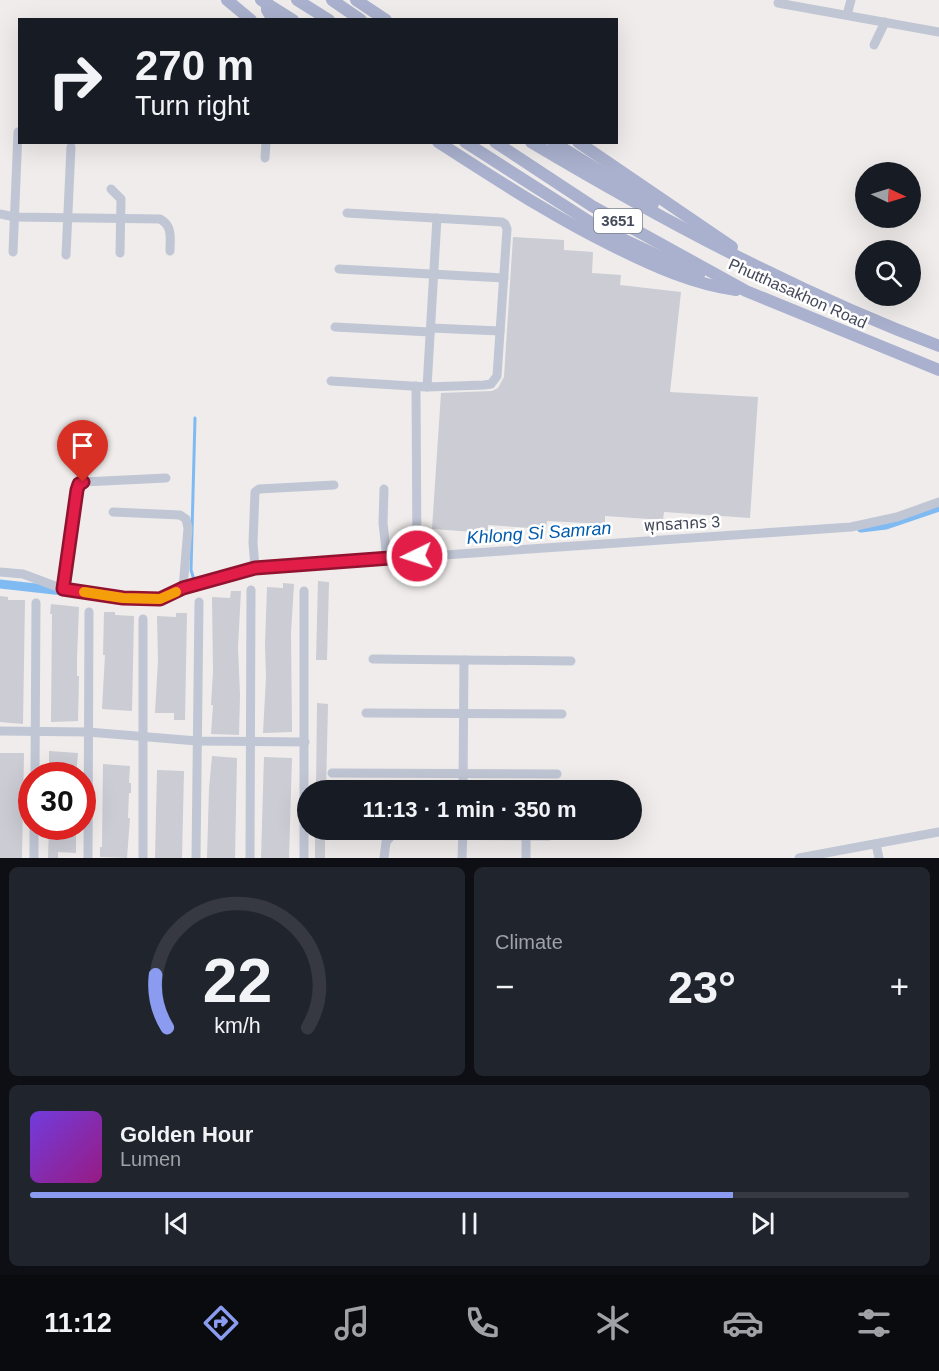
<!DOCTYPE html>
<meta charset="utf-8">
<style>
body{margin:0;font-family:Helvetica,"Noto Sans Thai",sans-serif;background:#20242c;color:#f1f3f6;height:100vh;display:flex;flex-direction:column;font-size:22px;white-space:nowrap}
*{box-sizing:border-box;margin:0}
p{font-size:20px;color:#9ea1a6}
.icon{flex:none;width:33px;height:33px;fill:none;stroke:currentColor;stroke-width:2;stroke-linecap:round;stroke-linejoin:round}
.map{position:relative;height:858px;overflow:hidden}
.details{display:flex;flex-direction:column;gap:9px;padding:9px;background:#0d0f14;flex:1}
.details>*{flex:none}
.banner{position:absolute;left:18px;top:18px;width:600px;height:126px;border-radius:0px;box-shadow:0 6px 24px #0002;background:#171b24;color:#f1f3f6;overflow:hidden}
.needle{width:39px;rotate:94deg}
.buttons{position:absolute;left:855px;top:162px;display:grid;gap:12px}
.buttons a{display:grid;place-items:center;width:66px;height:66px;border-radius:50%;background:#171b24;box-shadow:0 6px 24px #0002;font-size:30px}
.speed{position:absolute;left:18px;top:762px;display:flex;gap:12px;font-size:30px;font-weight:700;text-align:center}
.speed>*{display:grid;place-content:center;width:78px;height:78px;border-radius:50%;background:#171b24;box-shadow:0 6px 24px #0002;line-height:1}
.speed .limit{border:9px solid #d22;background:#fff;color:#111}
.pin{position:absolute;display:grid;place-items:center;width:51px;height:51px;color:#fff;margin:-62px -26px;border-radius:50% 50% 50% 0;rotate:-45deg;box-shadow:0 0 6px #0007}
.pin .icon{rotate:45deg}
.me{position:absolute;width:66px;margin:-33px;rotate:266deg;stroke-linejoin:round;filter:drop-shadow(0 0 4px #0008)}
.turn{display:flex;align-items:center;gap:21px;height:126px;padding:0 18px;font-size:27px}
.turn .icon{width:78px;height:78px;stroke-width:2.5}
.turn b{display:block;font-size:42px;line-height:51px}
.big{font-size:45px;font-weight:600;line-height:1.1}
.details .widget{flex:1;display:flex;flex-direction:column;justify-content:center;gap:9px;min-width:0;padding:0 21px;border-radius:9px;background:#20242c}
.details .dial{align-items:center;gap:0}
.dial svg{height:156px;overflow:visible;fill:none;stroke:#363941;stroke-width:7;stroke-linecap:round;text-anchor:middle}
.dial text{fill:#f1f3f6;stroke:none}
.song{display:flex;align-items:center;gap:18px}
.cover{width:72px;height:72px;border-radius:9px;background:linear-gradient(135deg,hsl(260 70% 55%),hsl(310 70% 35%))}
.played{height:6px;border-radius:3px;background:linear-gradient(90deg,#8a9bf0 80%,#363941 80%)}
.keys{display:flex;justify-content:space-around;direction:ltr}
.heat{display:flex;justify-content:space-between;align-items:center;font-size:33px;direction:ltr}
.details .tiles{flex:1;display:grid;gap:9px;grid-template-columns:1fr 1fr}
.widget:last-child{grid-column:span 2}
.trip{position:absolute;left:297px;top:780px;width:345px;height:60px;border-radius:30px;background:#171b24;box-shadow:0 6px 24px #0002;font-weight:600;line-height:60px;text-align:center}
.tabs{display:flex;height:96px;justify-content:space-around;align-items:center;background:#090b0e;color:#9ea1a6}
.tabs .icon{width:42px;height:42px}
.tabs .active{color:#8a9bf0}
.tabs b{font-size:27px;color:#f1f3f6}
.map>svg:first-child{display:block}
</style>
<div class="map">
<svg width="939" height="858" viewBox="0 0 939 858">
<rect width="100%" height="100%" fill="#efeceb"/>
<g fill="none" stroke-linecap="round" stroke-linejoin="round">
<!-- stream -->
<polyline stroke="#7fbaf2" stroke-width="3" points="195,583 191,570 195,418"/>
<!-- canal -->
<g stroke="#7fbaf2" stroke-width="9">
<polyline points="861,528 886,525 939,507"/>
<polyline points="0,584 63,591"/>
</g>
</g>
<!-- building -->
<g fill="#cbccd4">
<polygon points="513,237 564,240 564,250 593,252 592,273 621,275 620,285 681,292 670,392 758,397 750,518 664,512 663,520 605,516 605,524 547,521 546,529 488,525 488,533 432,529 441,393 492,391 498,388 504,377"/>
<polygon points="318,581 329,582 327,660 316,660"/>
<polygon points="283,583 294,584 291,633 292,732 263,733 266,677 265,645 267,587 283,588"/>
<polygon points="231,591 241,591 238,647 240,695 239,735 211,734 213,705 211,705 213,672 212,597 230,598"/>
<polygon points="0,596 8,597 8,600 25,600 23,724 0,722"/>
<polygon points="51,604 79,607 77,659 77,676 79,676 78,721 51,722 52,614 50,614"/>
<polygon points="104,612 115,612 115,615 134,616 132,711 102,709 105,655 103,655"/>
<polygon points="176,613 187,613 185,720 174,720 174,713 155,713 158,660 157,616 176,617"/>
<polygon points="317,703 328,704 326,790 316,790"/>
<polygon points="49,751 78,753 76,776 49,776"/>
<polygon points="0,753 24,753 22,858 0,858"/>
<polygon points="212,756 237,758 235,858 207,858 209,789"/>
<polygon points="264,757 292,758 289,858 261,858"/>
<polygon points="103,764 130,766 129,783 131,783 131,793 129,793 128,818 130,818 127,858 100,857 100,847 102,847"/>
<polygon points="157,770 184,771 182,858 155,858"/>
<polygon points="49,826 76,826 76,853 58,852 58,858 48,858"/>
<rect x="315" y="830" width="10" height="28"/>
</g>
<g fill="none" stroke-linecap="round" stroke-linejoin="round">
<!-- minor -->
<g stroke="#c1c6d5" stroke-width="9">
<polyline points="778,3 939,32"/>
<polyline points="847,15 851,0"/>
<polyline points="874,45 885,22"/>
<polyline points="265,158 266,142"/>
<polyline points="111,189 121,199 120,253"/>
<path d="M 0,214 L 15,217 L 160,219 C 173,226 170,238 170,251"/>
<polyline points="13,252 18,132"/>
<polyline points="66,255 71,147"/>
<polyline points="339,269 504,278"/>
<polyline points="335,327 430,332"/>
<polyline points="431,328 500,331"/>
<polyline points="331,381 427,387 484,385 491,384 497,376 507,229 505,224 502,222 347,213"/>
<polyline points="416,386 417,557"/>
<polyline points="427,387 437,218"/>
<polyline points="384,489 383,523 387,559"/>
<polyline points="113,512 180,515 186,519 188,528 183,588"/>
<polyline points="255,568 253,543 255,492 259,489 334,485"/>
<polyline points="0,572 23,574 63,589 123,598 160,599 183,588 255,568 851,527 897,517 939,502"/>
<polyline points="63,589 79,484 83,482 166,478"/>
<polyline points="143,619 143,858"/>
<polyline points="373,659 571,661"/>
<polyline points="366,713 562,714"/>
<polyline points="0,731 88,732 197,741 305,742"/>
<polyline points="332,773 557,774"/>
<polyline points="35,776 36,603"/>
<polyline points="463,790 464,660"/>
<polyline points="876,844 879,858"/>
<polyline points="34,858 34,826"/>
<polyline points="88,858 89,612"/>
<polyline points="196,858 199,602"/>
<polyline points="250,858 251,590"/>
<polyline points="304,858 304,591"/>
<polyline points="384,858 386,842 392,835 549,836"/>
<polyline points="462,858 463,830"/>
<polyline points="526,858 526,835"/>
<polyline points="799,858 939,832"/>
</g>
<!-- major -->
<g stroke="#a9b1ce" stroke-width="12">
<polyline points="227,0 251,20"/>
<polyline points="261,0 293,20"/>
<polyline points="297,0 329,20"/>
<polyline points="332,0 361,20"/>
<polyline points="356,0 386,20"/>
<path d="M 438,142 C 496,179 553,217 615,247 C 653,266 693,284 736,290"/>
<polyline points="465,142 601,229 699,275"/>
<polyline points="495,142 592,206 746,291 939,370"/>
<path d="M 531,142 C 662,220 796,292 939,346"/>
<polyline points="553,142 653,204"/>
<polyline points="578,142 732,247"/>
</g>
<!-- major-bridge -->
<polyline stroke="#a9b1ce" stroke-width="12" points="267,0 267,10 273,20"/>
</g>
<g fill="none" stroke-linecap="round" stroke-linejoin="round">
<defs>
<polyline id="route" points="83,482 79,484 77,490 63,589 123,598 160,599 183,588 255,568 417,556"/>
</defs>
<!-- route casing -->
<use href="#route" stroke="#92132f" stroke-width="15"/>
<!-- route -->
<use href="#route" stroke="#e11d48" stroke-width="10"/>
<!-- slow -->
<polyline stroke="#f59e0b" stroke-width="10" points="84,592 123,598 160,599 176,592"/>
</g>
<g text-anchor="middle" stroke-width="5" stroke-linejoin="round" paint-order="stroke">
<!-- shield labels -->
<rect fill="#fff" stroke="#7b808c" stroke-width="1.5" x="594" y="209" width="48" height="24" rx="4.5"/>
<g font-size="15" font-weight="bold" fill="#43495a">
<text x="618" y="226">3651</text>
</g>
<!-- street labels -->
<g font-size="16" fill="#43495a" stroke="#fff">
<text transform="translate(798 293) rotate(24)" y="6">Phutthasakhon Road</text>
<text transform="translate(682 523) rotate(-3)" y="6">พุทธสาคร 3</text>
</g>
<!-- water labels -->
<g font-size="18" font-style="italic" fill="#025baf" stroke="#fff">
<text transform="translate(539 533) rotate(-4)" y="6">Khlong Si Samran</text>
</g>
</g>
</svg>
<div class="buttons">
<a><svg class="needle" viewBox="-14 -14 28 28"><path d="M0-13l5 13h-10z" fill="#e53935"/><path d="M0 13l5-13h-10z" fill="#9ea1a6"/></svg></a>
<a><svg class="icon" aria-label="search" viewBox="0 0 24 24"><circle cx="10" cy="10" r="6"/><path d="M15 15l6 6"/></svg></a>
</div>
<div class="speed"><div class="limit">30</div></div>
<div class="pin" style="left:83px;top:482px;background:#d93025"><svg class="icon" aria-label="arrive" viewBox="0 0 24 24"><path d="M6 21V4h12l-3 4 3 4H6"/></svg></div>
<svg class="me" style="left:417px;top:556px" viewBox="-20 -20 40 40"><circle r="17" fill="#e11d48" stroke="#fff" stroke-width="3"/><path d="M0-11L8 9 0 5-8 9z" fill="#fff"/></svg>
<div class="trip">11:13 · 1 min · 350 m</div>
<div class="banner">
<div class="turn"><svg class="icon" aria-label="right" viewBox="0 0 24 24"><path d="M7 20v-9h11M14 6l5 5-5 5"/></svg><div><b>270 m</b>Turn right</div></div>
</div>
</div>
<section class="details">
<div class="tiles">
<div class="widget dial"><svg viewBox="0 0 100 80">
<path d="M14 69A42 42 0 1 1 86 69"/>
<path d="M14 69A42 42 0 0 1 8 42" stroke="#8a9bf0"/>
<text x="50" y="56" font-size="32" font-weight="700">22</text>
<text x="50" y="72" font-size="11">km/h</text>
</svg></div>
<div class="widget"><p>Climate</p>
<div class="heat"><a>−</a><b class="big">23°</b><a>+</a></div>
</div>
<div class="widget">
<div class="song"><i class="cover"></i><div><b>Golden Hour</b><p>Lumen</p></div></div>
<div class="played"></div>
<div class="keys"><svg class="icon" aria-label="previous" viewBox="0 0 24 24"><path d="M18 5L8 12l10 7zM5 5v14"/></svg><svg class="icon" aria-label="pause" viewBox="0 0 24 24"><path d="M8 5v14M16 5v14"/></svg><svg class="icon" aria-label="next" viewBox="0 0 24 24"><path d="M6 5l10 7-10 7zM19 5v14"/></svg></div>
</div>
</div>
</section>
<nav class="tabs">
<b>11:12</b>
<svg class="icon active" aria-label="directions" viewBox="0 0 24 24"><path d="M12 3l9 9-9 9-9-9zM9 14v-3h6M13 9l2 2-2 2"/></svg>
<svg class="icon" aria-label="music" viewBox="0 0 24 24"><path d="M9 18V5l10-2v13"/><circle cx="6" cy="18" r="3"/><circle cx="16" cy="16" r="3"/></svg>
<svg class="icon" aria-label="phone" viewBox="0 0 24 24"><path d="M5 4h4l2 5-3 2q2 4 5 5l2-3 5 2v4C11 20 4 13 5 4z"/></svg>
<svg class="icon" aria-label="climate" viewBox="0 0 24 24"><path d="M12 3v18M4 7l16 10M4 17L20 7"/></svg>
<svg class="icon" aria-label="car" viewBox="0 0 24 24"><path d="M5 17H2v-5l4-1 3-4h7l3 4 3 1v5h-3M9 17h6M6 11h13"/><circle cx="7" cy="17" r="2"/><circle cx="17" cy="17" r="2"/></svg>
<svg class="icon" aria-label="filters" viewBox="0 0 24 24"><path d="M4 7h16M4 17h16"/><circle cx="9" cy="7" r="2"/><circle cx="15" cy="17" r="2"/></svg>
</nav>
